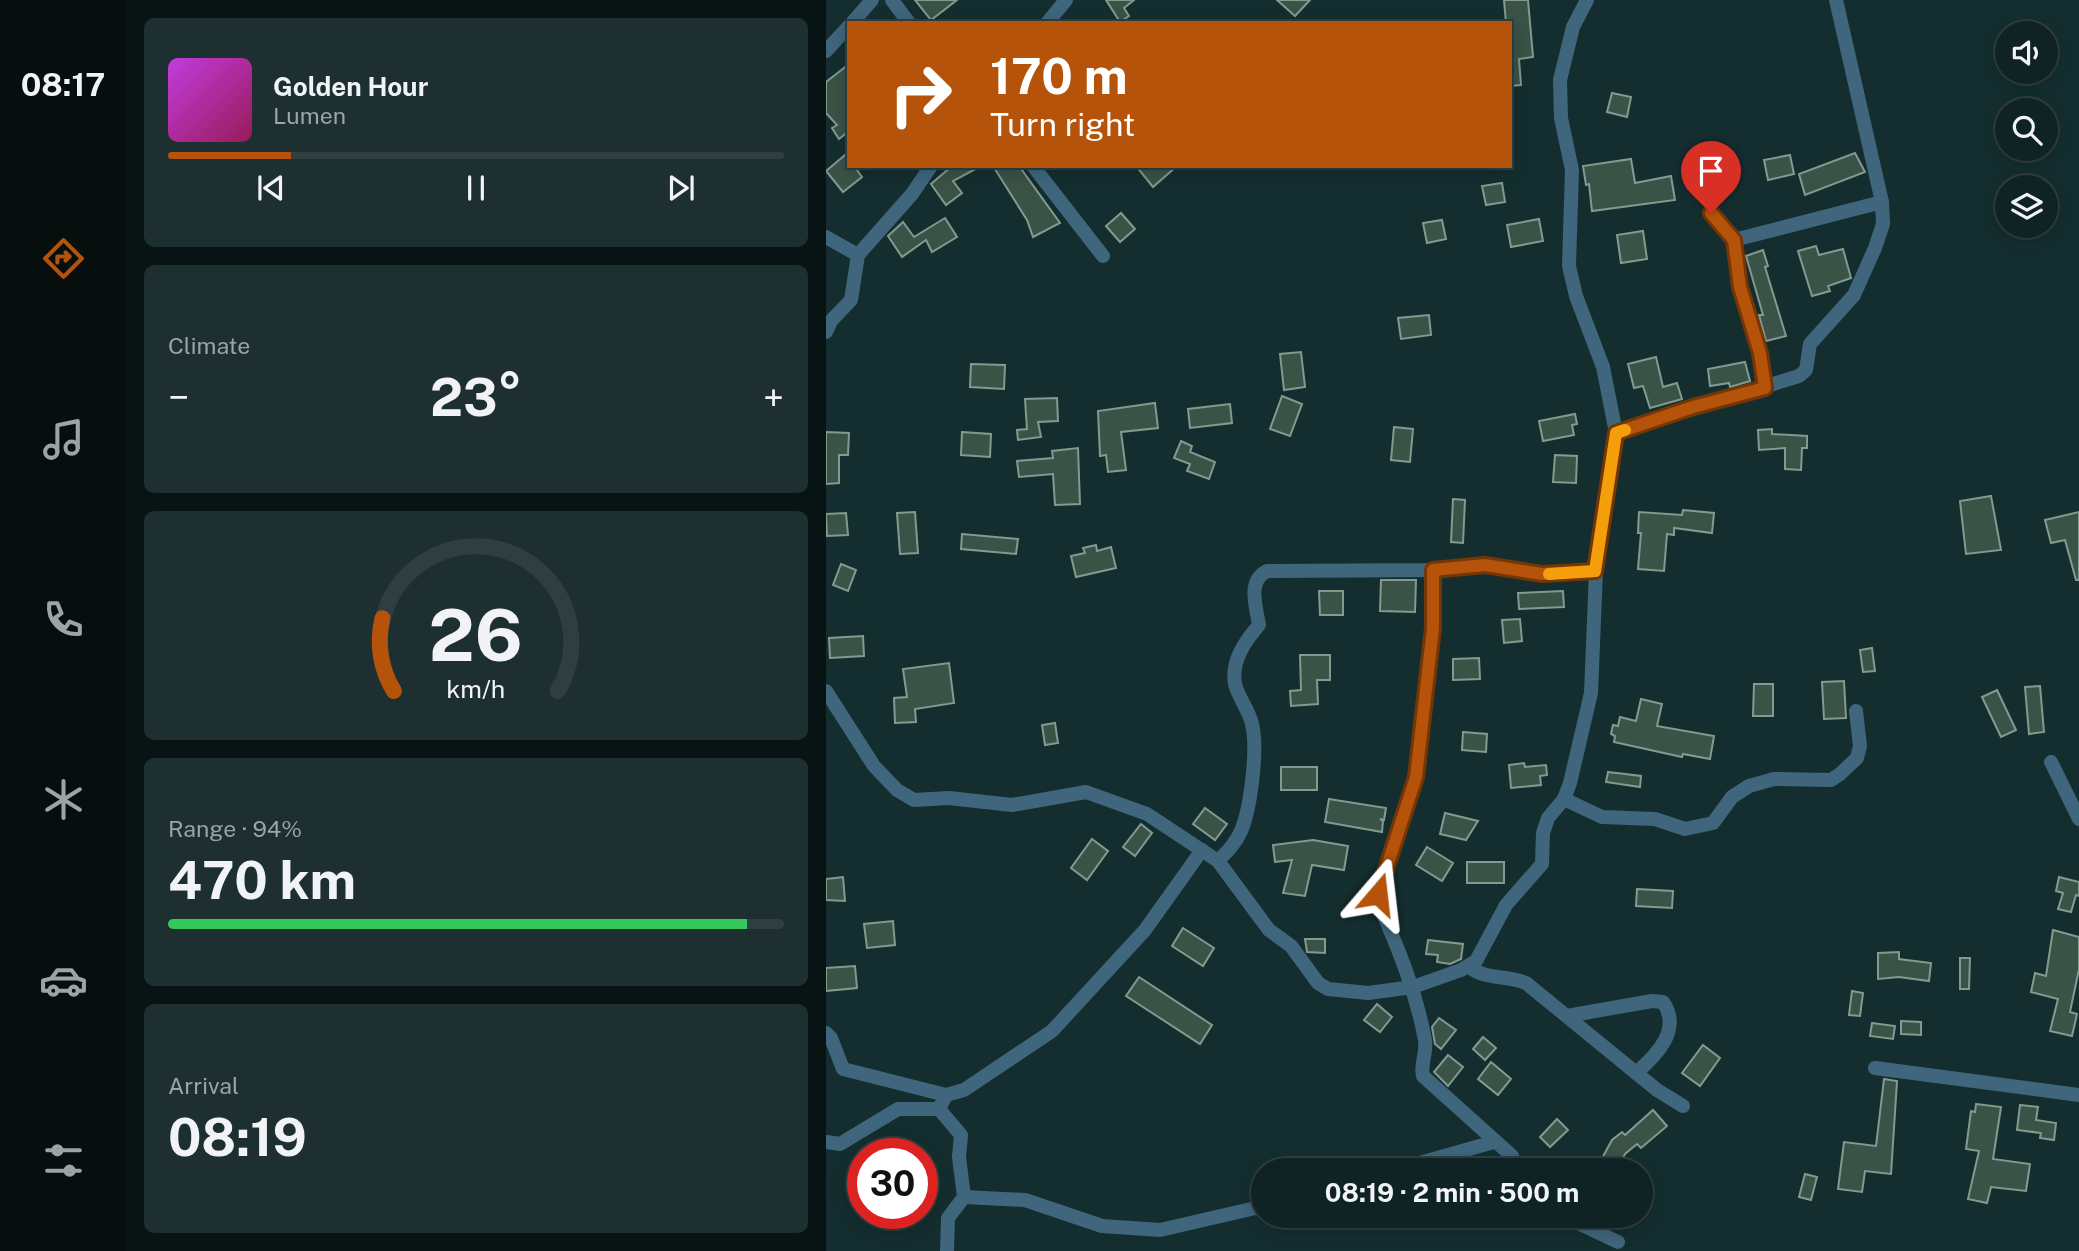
<!DOCTYPE html>
<meta charset="utf-8">
<style>
body{margin:0;font-family:"Public Sans",sans-serif;background:#1d2f31;color:#f1f3f6;height:100vh;display:flex;flex-direction:column;font-size:26px;white-space:nowrap}
*{box-sizing:border-box;margin:0}
p{font-size:23px;color:#9ba4a6}
.icon{flex:none;width:38px;height:38px;fill:none;stroke:currentColor;stroke-width:2;stroke-linecap:round;stroke-linejoin:round}
.map{position:relative;flex:1;overflow:hidden}
.sheet{display:flex;flex-direction:column;gap:18px;padding:18px;background:#081314;width:700px}
.sheet>*{flex:none}
.banner{position:absolute;left:21px;top:21px;width:665px;height:147px;border-radius:0px;box-shadow:0 4px 18px #0003,0 0 0 2px #2f3f41;background:#b45309;color:#fff;overflow:hidden}
.buttons{position:absolute;left:1169px;top:21px;display:grid;gap:14px}
.buttons a{display:grid;place-items:center;width:63px;height:63px;border-radius:50%;background:#0f2224;box-shadow:0 4px 18px #0003,0 0 0 2px #2f3f41;font-size:35px}
.speed{position:absolute;left:21px;top:1138px;display:flex;gap:14px;font-size:35px;font-weight:700;text-align:center}
.speed>*{display:grid;place-content:center;width:91px;height:91px;border-radius:50%;background:#0f2224;box-shadow:0 4px 18px #0003,0 0 0 2px #2f3f41;line-height:1}
.speed .limit{border:10px solid #d22;background:#fff;color:#111}
.pin{position:absolute;display:grid;place-items:center;width:60px;height:60px;color:#fff;margin:-72px -30px;border-radius:50% 50% 50% 0;rotate:-45deg;box-shadow:0 0 7px #0007}
.pin .icon{rotate:45deg}
.me{position:absolute;width:77px;margin:-38px;rotate:17deg;stroke-linejoin:round;filter:drop-shadow(0 0 5px #0008)}
.turn{display:flex;align-items:center;gap:24px;height:147px;padding:0 28px;font-size:32px}
.turn .icon{width:91px;height:91px;stroke-width:2.5}
.turn b{display:block;font-size:49px;line-height:60px}
.big{font-size:52px;font-weight:700;line-height:1.1}
.sheet .widget{flex:1;display:flex;flex-direction:column;justify-content:center;gap:10px;min-width:0;padding:0 24px;border-radius:10px;background:#1d2f31}
.sheet .dial{align-items:center;gap:0}
.dial svg{height:182px;overflow:visible;fill:none;stroke:#2f3f41;stroke-width:7;stroke-linecap:round;text-anchor:middle}
.dial text{fill:#f1f3f6;stroke:none}
.song{display:flex;align-items:center;gap:21px}
.cover{width:84px;height:84px;border-radius:10px;background:linear-gradient(135deg,hsl(290 70% 55%),hsl(330 70% 35%))}
.played{height:7px;border-radius:4px;background:linear-gradient(90deg,#b45309 20%,#2f3f41 20%)}
.keys{display:flex;justify-content:space-around;direction:ltr}
.heat{display:flex;justify-content:space-between;align-items:center;font-size:38px;direction:ltr}
.charge{height:10px;border-radius:5px;background:linear-gradient(90deg,#34c759 94%,#2f3f41 0)}
.trip{position:absolute;left:425px;top:1158px;width:402px;height:70px;border-radius:35px;background:#0f2224;box-shadow:0 4px 18px #0003,0 0 0 2px #2f3f41;font-weight:700;line-height:70px;text-align:center}
main{display:flex;flex:1;min-height:0}
.dock{display:flex;flex-direction:column;width:126px;justify-content:space-around;align-items:center;background:#060e0e;color:#9ba4a6}
.dock .icon{width:49px;height:49px}
.dock .current{color:#b45309}
.dock b{font-size:32px;color:#f1f3f6}
.map>svg:first-child{display:block}
</style>
<main>
<nav class="dock">
<b>08:17</b>
<svg class="icon current" aria-label="directions" viewBox="0 0 24 24"><path d="M12 3l9 9-9 9-9-9zM9 14v-3h6M13 9l2 2-2 2"/></svg>
<svg class="icon" aria-label="music" viewBox="0 0 24 24"><path d="M9 18V5l10-2v13"/><circle cx="6" cy="18" r="3"/><circle cx="16" cy="16" r="3"/></svg>
<svg class="icon" aria-label="phone" viewBox="0 0 24 24"><path d="M5 4h4l2 5-3 2q2 4 5 5l2-3 5 2v4C11 20 4 13 5 4z"/></svg>
<svg class="icon" aria-label="climate" viewBox="0 0 24 24"><path d="M12 3v18M4 7l16 10M4 17L20 7"/></svg>
<svg class="icon" aria-label="car" viewBox="0 0 24 24"><path d="M5 17H2v-5l4-1 3-4h7l3 4 3 1v5h-3M9 17h6M6 11h13"/><circle cx="7" cy="17" r="2"/><circle cx="17" cy="17" r="2"/></svg>
<svg class="icon" aria-label="filters" viewBox="0 0 24 24"><path d="M4 7h16M4 17h16"/><circle cx="9" cy="7" r="2"/><circle cx="15" cy="17" r="2"/></svg>
</nav>
<section class="sheet">
<div class="widget">
<div class="song"><i class="cover"></i><div><b>Golden Hour</b><p>Lumen</p></div></div>
<div class="played"></div>
<div class="keys"><svg class="icon" aria-label="previous" viewBox="0 0 24 24"><path d="M18 5L8 12l10 7zM5 5v14"/></svg><svg class="icon" aria-label="pause" viewBox="0 0 24 24"><path d="M8 5v14M16 5v14"/></svg><svg class="icon" aria-label="next" viewBox="0 0 24 24"><path d="M6 5l10 7-10 7zM19 5v14"/></svg></div>
</div>
<div class="widget"><p>Climate</p>
<div class="heat"><a>−</a><b class="big">23°</b><a>+</a></div>
</div>
<div class="widget dial"><svg viewBox="0 0 100 80">
<path d="M14 69A42 42 0 1 1 86 69"/>
<path d="M14 69A42 42 0 0 1 9 37" stroke="#b45309"/>
<text x="50" y="56" font-size="32" font-weight="700">26</text>
<text x="50" y="72" font-size="11">km/h</text>
</svg></div>
<div class="widget"><p>Range · 94%</p><b class="big">470 km</b><div class="charge"></div></div>
<div class="widget"><p>Arrival</p><b class="big">08:19</b></div>
</section>
<div class="map">
<svg width="1253" height="1251" viewBox="0 0 1253 1251">
<rect width="100%" height="100%" fill="#142e30"/>
<!-- building -->
<g fill="#3b5247" stroke="#829a8f" stroke-width="2">
<polygon points="89,0 131,0 105,20"/>
<polygon points="280,0 308,0 298,8 303,16 294,22"/>
<polygon points="451,0 484,0 469,16"/>
<polygon points="678,0 702,0 707,57 693,59 695,85 684,86 684,23 680,23"/>
<polygon points="23,64 23,131 13,139 6,128 11,125 0,113 0,82"/>
<polygon points="786,93 805,97 801,117 781,112"/>
<polygon points="1029,153 1039,172 979,195 973,174"/>
<polygon points="19,155 23,166 28,166 36,177 17,192 0,171"/>
<polygon points="964,155 968,174 942,180 938,160"/>
<polygon points="805,159 809,183 845,176 849,200 766,211 763,184 760,185 757,166"/>
<polygon points="126,166 155,166 127,181 136,193 120,205 105,184"/>
<polygon points="167,166 193,166 234,223 207,237 201,220"/>
<polygon points="310,166 351,166 327,187"/>
<polygon points="676,183 679,202 660,205 656,186"/>
<polygon points="295,213 309,229 294,242 280,226"/>
<polygon points="119,218 131,237 106,252 100,240 76,257 62,236 77,222 88,237"/>
<polygon points="713,219 717,241 685,247 681,225"/>
<polygon points="616,220 620,239 601,243 597,223"/>
<polygon points="817,231 821,259 795,263 791,235"/>
<polygon points="990,246 993,255 1017,249 1025,278 1002,286 1004,291 986,296 972,251"/>
<polygon points="937,250 942,266 939,267 960,336 940,341 933,315 937,315 920,256"/>
<polygon points="603,315 605,335 575,339 572,318"/>
<polygon points="475,352 479,387 458,390 454,354"/>
<polygon points="830,357 837,387 851,383 856,399 824,408 817,386 808,388 802,364"/>
<polygon points="919,362 924,381 904,387 903,383 884,386 882,369"/>
<polygon points="145,364 179,365 178,389 144,387"/>
<polygon points="456,396 476,404 464,436 444,429"/>
<polygon points="231,398 232,421 212,422 215,437 192,440 191,430 201,429 199,399"/>
<polygon points="329,403 332,428 295,432 300,470 282,472 280,455 274,456 272,411"/>
<polygon points="404,404 406,423 364,428 362,409"/>
<polygon points="749,414 751,424 746,425 748,435 717,441 713,421"/>
<polygon points="568,427 587,429 584,462 565,460"/>
<polygon points="946,429 946,434 981,436 981,448 976,448 975,470 959,469 959,448 933,450 932,430"/>
<polygon points="0,432 23,433 22,455 13,455 13,483 0,484"/>
<polygon points="136,432 165,434 164,457 135,455"/>
<polygon points="355,441 366,446 364,452 389,462 383,479 361,471 364,464 348,458"/>
<polygon points="252,448 254,504 229,505 227,474 193,477 191,461 227,458 226,451"/>
<polygon points="729,455 751,456 750,483 727,482"/>
<polygon points="1165,496 1175,550 1140,554 1134,501"/>
<polygon points="627,499 639,500 637,543 625,542"/>
<polygon points="857,510 888,513 886,533 848,528 848,535 841,534 838,571 812,569 815,533 812,533 813,512 856,515"/>
<polygon points="89,512 92,553 74,554 71,513"/>
<polygon points="1253,512 1253,580 1250,580 1239,540 1225,543 1219,520"/>
<polygon points="20,513 22,535 1,536 0,514"/>
<polygon points="136,534 192,539 190,554 135,549"/>
<polygon points="270,545 271,551 285,547 290,568 250,577 245,556 259,553 257,548"/>
<polygon points="15,564 30,570 22,591 7,585"/>
<polygon points="555,580 590,580 589,612 554,611"/>
<polygon points="493,591 517,591 517,615 494,615"/>
<polygon points="737,591 738,607 693,609 692,593"/>
<polygon points="694,619 696,641 678,643 676,620"/>
<polygon points="37,636 38,656 4,658 3,638"/>
<polygon points="1046,648 1049,671 1037,672 1034,650"/>
<polygon points="474,655 504,655 504,680 491,680 492,704 465,706 464,691 475,690"/>
<polygon points="653,658 654,679 627,680 627,659"/>
<polygon points="123,663 128,703 89,709 90,722 69,723 68,698 81,697 77,669"/>
<polygon points="1018,681 1020,718 998,719 996,682"/>
<polygon points="928,684 947,684 947,716 927,716"/>
<polygon points="1214,686 1218,732 1203,734 1199,687"/>
<polygon points="1171,690 1190,730 1175,737 1156,697"/>
<polygon points="815,699 836,704 831,726 888,736 884,759 857,754 856,757 788,742 789,736 785,734 787,725 792,726 794,717 810,721"/>
<polygon points="229,723 232,743 219,745 216,725"/>
<polygon points="637,732 661,734 660,752 636,750"/>
<polygon points="698,763 699,767 720,765 721,775 714,776 715,785 685,788 683,765"/>
<rect x="455" y="767" width="36" height="23"/>
<polygon points="782,772 815,776 814,787 780,782"/>
<polygon points="503,799 560,808 558,820 554,819 557,821 556,832 499,822"/>
<polygon points="379,808 401,824 389,840 367,824"/>
<polygon points="619,813 652,821 640,840 614,834"/>
<polygon points="315,824 326,833 309,856 297,847"/>
<polygon points="266,839 282,851 261,880 245,868"/>
<polygon points="487,840 522,846 518,870 486,865 479,896 457,893 466,860 449,862 447,845"/>
<polygon points="601,847 627,863 616,881 590,865"/>
<rect x="641" y="862" width="37" height="21"/>
<polygon points="17,877 19,901 0,900 0,879"/>
<polygon points="1233,877 1253,882 1253,896 1250,895 1245,912 1232,909 1237,893 1230,891"/>
<polygon points="811,889 847,891 846,908 810,906"/>
<polygon points="67,921 69,945 41,948 38,924"/>
<polygon points="357,928 388,948 377,966 346,946"/>
<polygon points="1227,930 1253,937 1253,969 1244,1012 1251,1014 1246,1036 1224,1031 1232,999 1205,992 1209,973 1220,976"/>
<polygon points="479,939 499,939 499,953 481,952"/>
<polygon points="602,940 637,944 635,959 624,964 611,962 612,955 600,954"/>
<polygon points="1073,952 1073,959 1105,963 1103,981 1073,977 1052,979 1052,953"/>
<polygon points="1134,958 1144,958 1143,989 1134,989"/>
<polygon points="29,966 31,988 0,991 0,968"/>
<polygon points="313,977 386,1025 374,1044 300,996"/>
<polygon points="1026,991 1037,993 1034,1016 1023,1015"/>
<polygon points="551,1004 566,1017 554,1032 538,1020"/>
<polygon points="613,1018 630,1030 615,1049 609,1044 606,1027"/>
<polygon points="1075,1021 1095,1022 1095,1035 1075,1034"/>
<polygon points="1046,1023 1069,1026 1067,1039 1044,1036"/>
<polygon points="657,1037 670,1048 659,1060 647,1049"/>
<polygon points="877,1045 894,1058 874,1086 856,1073"/>
<polygon points="622,1055 637,1067 622,1086 608,1072"/>
<polygon points="665,1062 685,1079 672,1095 652,1079"/>
<polygon points="1058,1079 1071,1081 1065,1174 1039,1171 1036,1192 1012,1189 1018,1142 1050,1146"/>
<polygon points="1150,1104 1175,1107 1167,1159 1204,1164 1200,1191 1165,1187 1161,1203 1142,1199 1153,1151 1140,1149 1145,1111 1149,1112"/>
<polygon points="1194,1105 1212,1107 1210,1120 1230,1123 1228,1140 1214,1138 1215,1133 1191,1130"/>
<polygon points="827,1110 841,1126 815,1148 811,1144 799,1154 790,1171 769,1171 786,1140 796,1132 799,1135"/>
<polygon points="731,1119 742,1130 724,1147 714,1137"/>
<polygon points="979,1174 991,1177 985,1200 973,1197"/>
</g>
<g fill="none" stroke-linecap="round" stroke-linejoin="round">
<!-- minor -->
<g stroke="#3f667c" stroke-width="14">
<polyline points="66,0 83,23"/>
<polyline points="26,23 46,0"/>
<polyline points="221,23 240,0"/>
<polyline points="0,51 23,26"/>
<polyline points="207,166 277,256"/>
<polyline points="885,213 908,240 914,287 934,353 939,388"/>
<polyline points="0,237 32,255"/>
<polyline points="908,240 1056,202"/>
<polyline points="0,332 5,321 25,300 32,255 86,194 105,166"/>
<polyline points="790,433 973,376 980,370 984,344 1028,295 1049,248 1057,224 1056,202 1010,0"/>
<path d="M 607,570 L 607,628 L 590,777 L 552,894 L 554,907 C 573,950 590,992 599,1040 C 601,1054 594,1064 597,1076 L 686,1156 L 692,1171"/>
<polyline points="0,691 48,766 71,790 88,800 123,798 186,805 260,792 321,814 392,861 443,930 465,946 492,983 502,989 542,993 587,987 635,970 650,961 680,905 716,864 717,833 722,818 738,799 744,783 765,693 770,571 790,433 777,367 750,296 743,266 746,170 735,118 734,80 747,27 761,0"/>
<polyline points="1225,762 1253,819"/>
<polyline points="738,799 776,817 829,819 859,829 887,823 906,797 923,786 948,779 1005,780 1014,774 1031,758 1034,746 1030,711"/>
<path d="M 392,861 C 401,852 410,843 415,831 C 425,807 432,749 426,724 C 423,710 412,697 409,684 C 405,661 419,641 433,625 C 430,606 421,581 441,571 L 613,570 L 659,565 L 716,574 L 770,571"/>
<path d="M 643,967 C 660,980 680,975 700,983 L 831,1090 L 857,1106"/>
<path d="M 741,1016 L 826,1001 L 837,1002 C 856,1029 831,1055 810,1073"/>
<polyline points="0,1033 5,1038 17,1069 120,1095"/>
<polyline points="1049,1068 1253,1095"/>
<polyline points="0,1142 14,1144 72,1109 113,1109"/>
<polyline points="565,1171 668,1142"/>
<polyline points="138,1197 199,1200 276,1226 334,1230 438,1206"/>
<polyline points="737,1216 792,1242"/>
<polyline points="121,1251 122,1218 138,1197 133,1157 135,1135 113,1109 120,1095 138,1090 226,1031 319,930 376,850"/>
</g>
</g>
<g fill="none" stroke-linecap="round" stroke-linejoin="round">
<defs>
<polyline id="route" points="552,894 590,777 607,628 607,570 659,565 716,574 769,571 790,433 867,407 939,388 934,353 914,287 908,240 885,213"/>
</defs>
<!-- route casing -->
<use href="#route" stroke="#753606" stroke-width="18"/>
<!-- route -->
<use href="#route" stroke="#b45309" stroke-width="12"/>
<!-- slow -->
<polyline stroke="#f59e0b" stroke-width="12" points="723,574 769,571 790,433 799,430"/>
</g>
</svg>
<div class="buttons">
<a><svg class="icon" aria-label="sound" viewBox="0 0 24 24"><path d="M4 9h4l5-4v14l-5-4H4zM17 9q2 3 0 6"/></svg></a>
<a><svg class="icon" aria-label="search" viewBox="0 0 24 24"><circle cx="10" cy="10" r="6"/><path d="M15 15l6 6"/></svg></a>
<a><svg class="icon" aria-label="layers" viewBox="0 0 24 24"><path d="M12 4l9 5-9 5-9-5zM3 14l9 5 9-5"/></svg></a>
</div>
<div class="speed"><div class="limit">30</div></div>
<div class="pin" style="left:885px;top:213px;background:#d93025"><svg class="icon" aria-label="arrive" viewBox="0 0 24 24"><path d="M6 21V4h12l-3 4 3 4H6"/></svg></div>
<svg class="me" style="left:552px;top:894px" viewBox="-20 -20 40 40"><path d="M0-17L14 15 0 8-14 15z" fill="#b45309" stroke="#fff" stroke-width="4"/></svg>
<div class="trip">08:19 · 2 min · 500 m</div>
<div class="banner">
<div class="turn"><svg class="icon" aria-label="right" viewBox="0 0 24 24"><path d="M7 20v-9h11M14 6l5 5-5 5"/></svg><div><b>170 m</b>Turn right</div></div>
</div>
</div>
</main>
